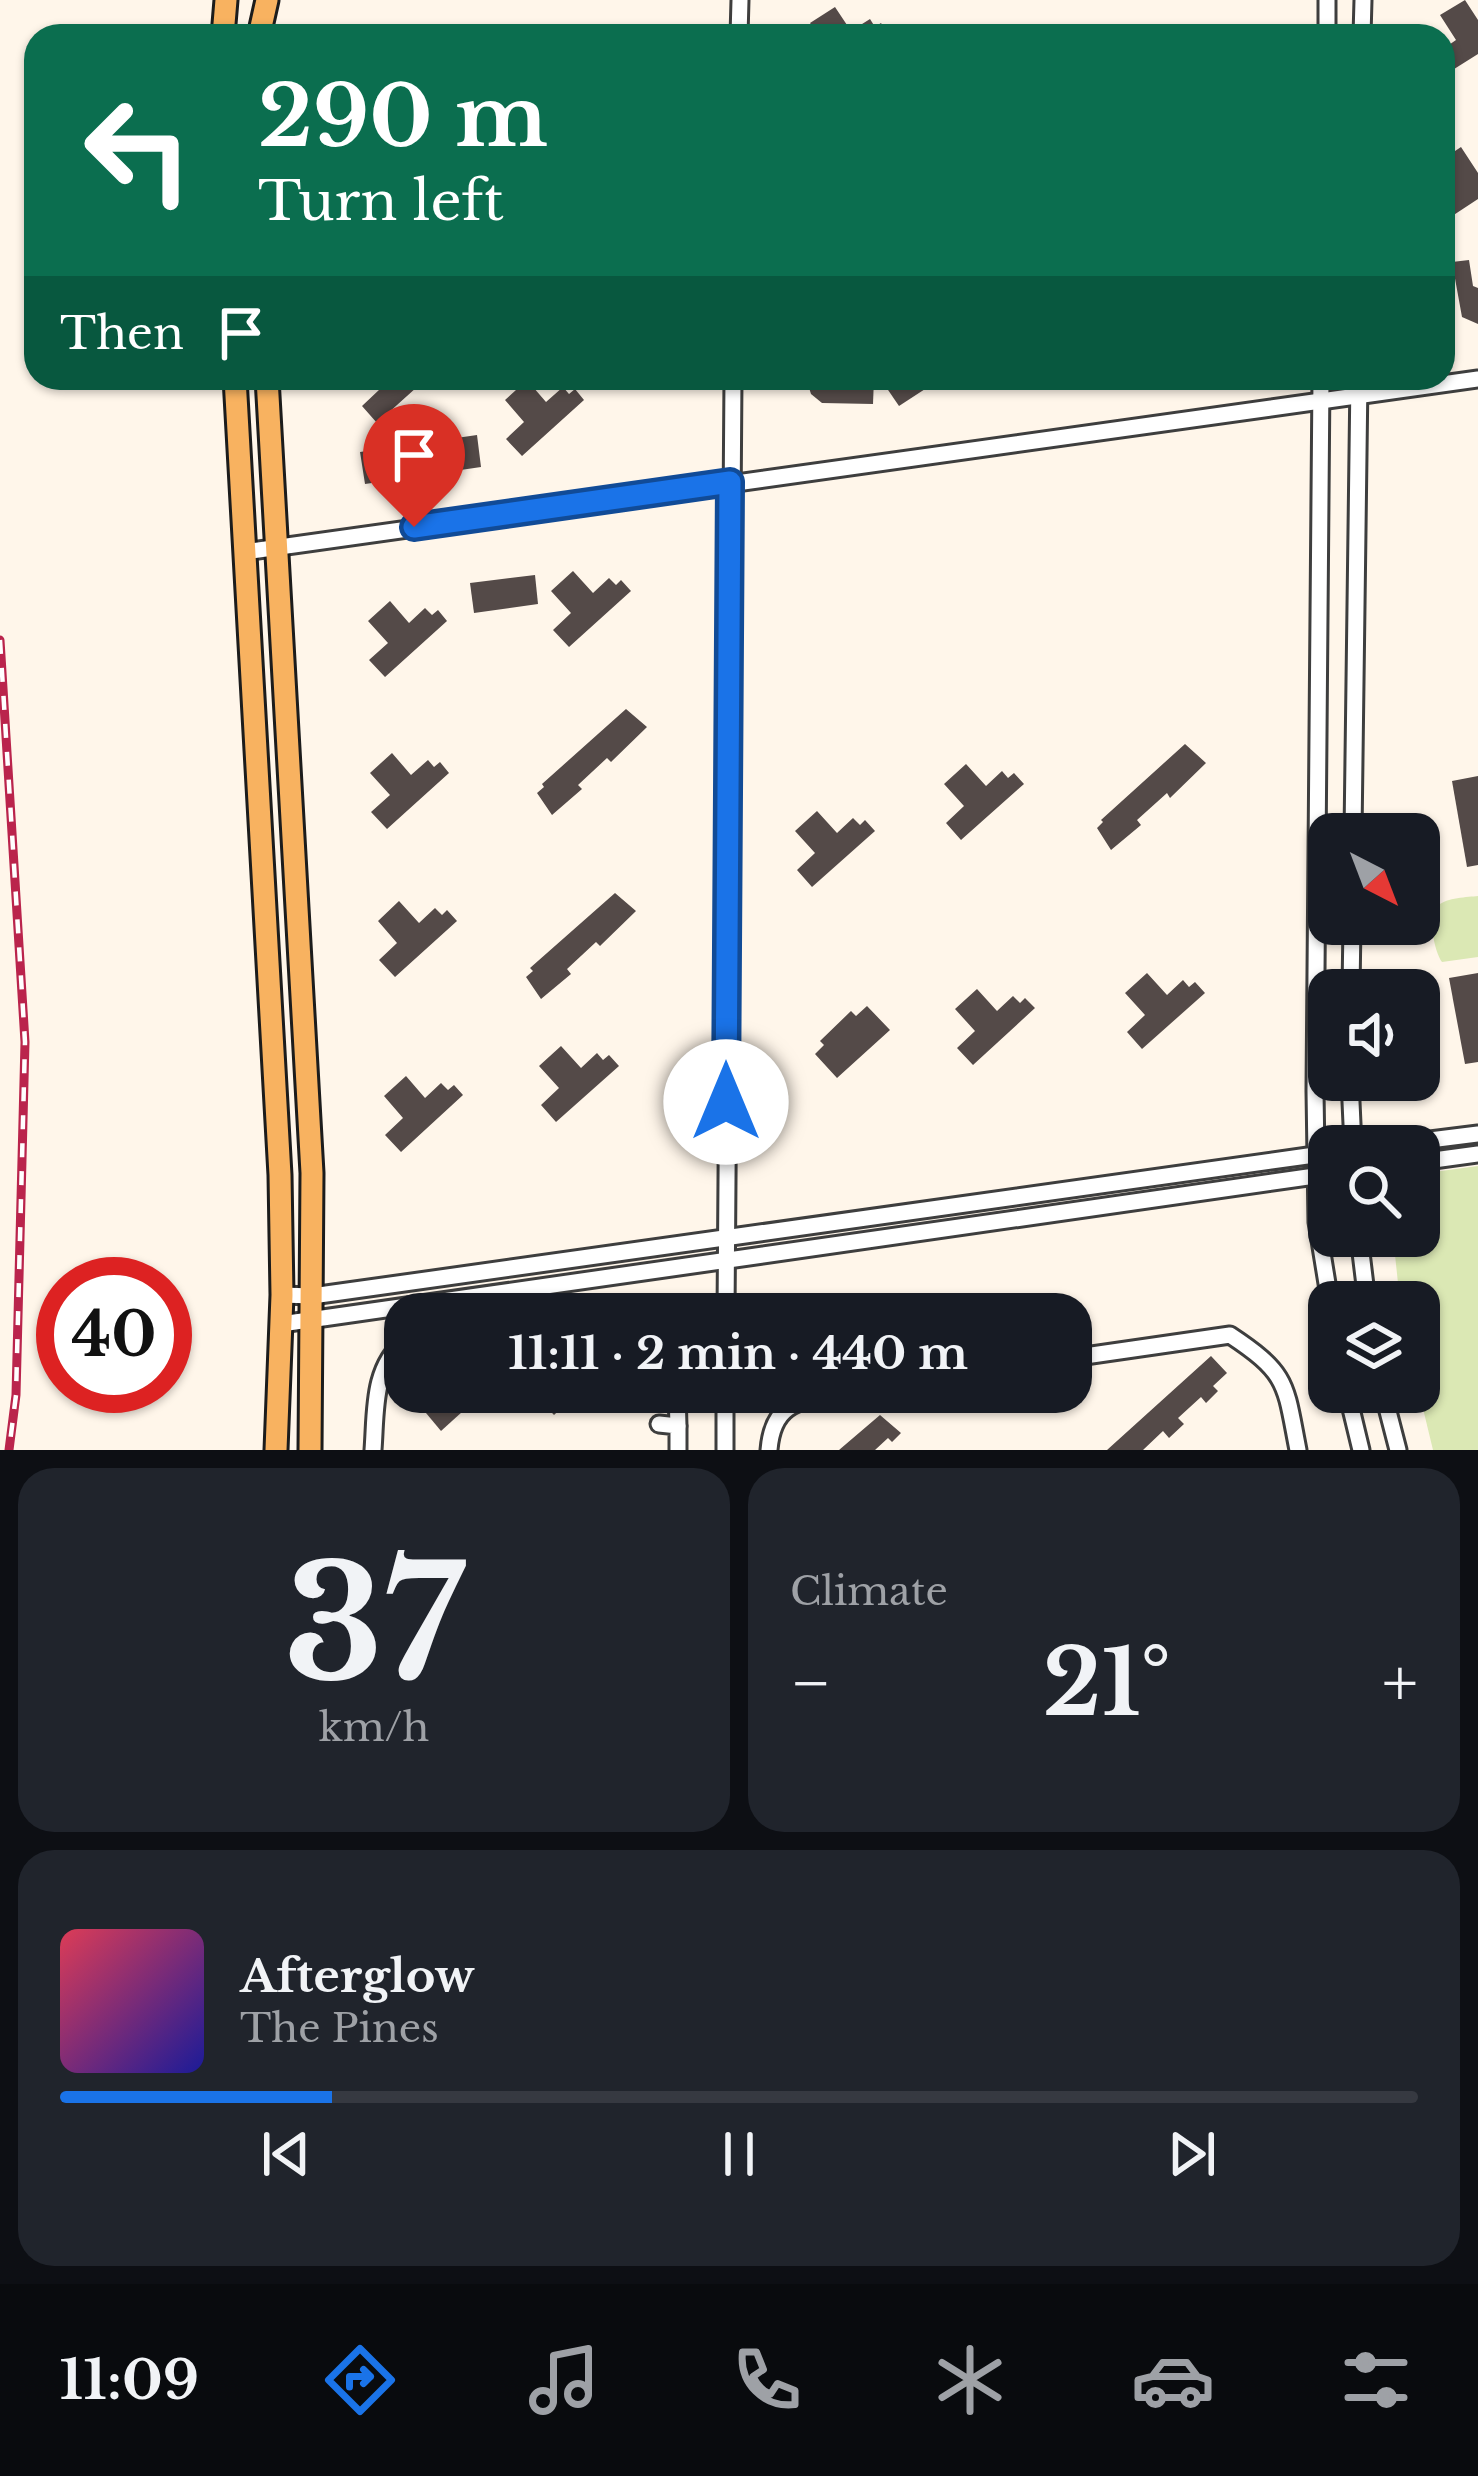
<!DOCTYPE html>
<meta charset="utf-8">
<style>
body{margin:0;font-family:"Libre Baskerville",serif;background:#20242c;color:#f1f3f6;height:100vh;display:flex;flex-direction:column;font-size:45px;white-space:nowrap}
*{box-sizing:border-box;margin:0}
p{font-size:39px;color:#9ea1a6}
.icon{flex:none;width:66px;height:66px;fill:none;stroke:currentColor;stroke-width:2;stroke-linecap:round;stroke-linejoin:round}
.map{position:relative;height:1450px;overflow:hidden}
.panel{display:flex;flex-direction:column;gap:18px;padding:18px;background:#0d0f14;flex:1}
.panel>*{flex:none}
.top-card{position:absolute;left:24px;top:24px;width:1431px;height:366px;border-radius:36px;box-shadow:0 3px 9px #0004;background:#0b6e4f;color:#fff;overflow:hidden}
.needle{width:78px;rotate:138deg}
.fabs{position:absolute;left:1308px;top:813px;display:grid;gap:24px}
.fabs a{display:grid;place-items:center;width:132px;height:132px;border-radius:24px;background:#171b24;box-shadow:0 3px 9px #0004;font-size:60px}
.speed{position:absolute;left:36px;top:1257px;display:flex;gap:24px;font-size:60px;font-weight:700;text-align:center}
.speed>*{display:grid;place-content:center;width:156px;height:156px;border-radius:50%;background:#171b24;box-shadow:0 3px 9px #0004;line-height:1}
.speed .limit{border:18px solid #d22;background:#fff;color:#111}
.pin{position:absolute;display:grid;place-items:center;width:102px;height:102px;color:#fff;margin:-123px -51px;border-radius:50% 50% 50% 0;rotate:-45deg;box-shadow:0 0 12px #0007}
.pin .icon{rotate:45deg}
.me{position:absolute;width:132px;margin:-66px;rotate:0deg;stroke-linejoin:round;filter:drop-shadow(0 0 9px #0008)}
.turn{display:flex;align-items:center;gap:42px;height:252px;padding:0 36px;font-size:54px}
.turn .icon{width:156px;height:156px;stroke-width:2.5}
.turn b{display:block;font-size:84px;line-height:102px}
.then{display:flex;align-items:center;height:114px;padding:0 36px;background:#0003;gap:24px;font-size:45px}
.big{font-size:90px;font-weight:800;line-height:1.1}
.panel .widget{flex:1;display:flex;flex-direction:column;justify-content:center;gap:18px;min-width:0;padding:0 42px;border-radius:36px;background:#20242c}
.panel .dial{align-items:center;gap:0}
.dial b{font-size:156px;line-height:1}
.song{display:flex;align-items:center;gap:36px}
.cover{width:144px;height:144px;border-radius:18px;background:linear-gradient(135deg,hsl(350 70% 55%),hsl(240 70% 35%))}
.played{height:12px;border-radius:6px;background:linear-gradient(90deg,#1a73e8 20%,#363941 20%)}
.keys{display:flex;justify-content:space-around;direction:ltr}
.heat{display:flex;justify-content:space-between;align-items:center;font-size:66px;direction:ltr}
.panel .tiles{flex:1;display:grid;gap:18px;grid-template-columns:1fr 1fr}
.widget:last-child{grid-column:span 2}
.trip{position:absolute;left:384px;top:1293px;width:708px;height:120px;border-radius:36px;background:#171b24;box-shadow:0 3px 9px #0004;font-weight:800;line-height:120px;text-align:center}
.menu{display:flex;height:192px;justify-content:space-around;align-items:center;background:#090b0e;color:#9ea1a6}
.menu .icon{width:84px;height:84px}
.menu .selected{color:#1a73e8}
.menu b{font-size:54px;color:#f1f3f6}
.map>svg:first-child{display:block}
</style>
<div class="map">
<svg width="1478" height="1450" viewBox="0 0 1478 1450">
<rect width="100%" height="100%" fill="#fff6ea"/>
<!-- green -->
<g fill="#dbe8b4">
<path d="M 1478,896 L 1478,957 L 1442,962 C 1434,951 1427,916 1439,905 C 1446,898 1468,897 1478,896 Z"/>
<polygon points="1478,1166 1478,1450 1433,1450 1419,1392 1419,1302 1400,1302 1393,1236 1419,1236 1419,1174"/>
</g>
<!-- building -->
<g fill="#544a48">
<polygon points="1465,0 1478,20 1478,54 1443,76 1443,49 1456,40 1440,15"/>
<polygon points="835,7 851,31 870,19 875,27 881,23 889,36 819,36 810,23"/>
<polygon points="1461,147 1478,173 1478,199 1443,222 1443,194 1452,188 1443,174 1443,159"/>
<polygon points="1469,260 1473,286 1478,288 1478,324 1462,317 1452,262"/>
<polygon points="370,378 427,378 377,423 362,406 380,389"/>
<polygon points="806,378 874,378 873,404 822,403 811,394"/>
<polygon points="900,378 942,378 899,406 886,387"/>
<polygon points="527,380 546,402 563,387 569,394 575,389 584,400 522,456 506,439 524,422 505,400"/>
<polygon points="477,435 481,467 365,484 360,452"/>
<polygon points="573,571 593,593 609,578 616,585 621,580 631,591 569,647 553,630 571,613 551,591"/>
<polygon points="535,575 538,604 474,613 470,583"/>
<polygon points="390,601 409,623 425,608 432,615 438,610 447,621 385,677 369,660 388,643 368,621"/>
<polygon points="626,709 647,727 611,762 607,758 578,785 582,789 552,815 537,793 544,787 542,784"/>
<polygon points="1185,744 1206,763 1170,798 1167,793 1137,820 1141,825 1111,850 1097,828 1103,822 1101,820"/>
<polygon points="392,753 411,775 428,760 434,767 440,762 449,773 387,829 371,812 390,795 370,773"/>
<polygon points="966,764 986,786 1002,771 1008,778 1014,773 1024,784 961,840 946,823 964,806 944,784"/>
<polygon points="1478,776 1478,865 1467,867 1452,781"/>
<polygon points="817,811 837,833 853,818 860,825 865,820 875,831 812,887 797,870 815,853 795,831"/>
<polygon points="615,893 636,911 600,946 596,942 567,969 571,974 541,999 526,977 533,971 530,968"/>
<polygon points="399,901 419,923 435,908 442,915 447,910 457,921 395,977 379,960 397,943 378,921"/>
<polygon points="1147,973 1167,995 1183,980 1189,987 1195,982 1205,993 1142,1049 1127,1032 1145,1015 1125,993"/>
<polygon points="1478,973 1478,1062 1465,1064 1449,978"/>
<polygon points="977,989 997,1011 1013,996 1020,1003 1025,998 1035,1008 973,1065 957,1048 975,1031 955,1009"/>
<polygon points="867,1006 890,1030 837,1078 815,1054 824,1045 820,1041 851,1011 856,1016"/>
<polygon points="561,1046 581,1068 597,1053 603,1060 609,1055 619,1066 556,1122 541,1105 559,1088 539,1066"/>
<polygon points="406,1076 425,1098 441,1083 448,1090 454,1085 463,1095 401,1152 385,1135 403,1118 384,1096"/>
<polygon points="1211,1356 1227,1373 1213,1386 1218,1391 1206,1403 1201,1397 1178,1418 1184,1424 1169,1438 1163,1431 1143,1450 1107,1450"/>
<polygon points="449,1392 484,1392 441,1431 426,1413"/>
<polygon points="544,1392 579,1392 554,1415 538,1398"/>
<polygon points="880,1415 901,1433 892,1442 888,1438 875,1450 839,1450"/>
</g>
<g fill="none" stroke-linecap="round" stroke-linejoin="round">
<defs>
<g id="minor">
<polyline points="739,36 740,0"/>
<polyline points="1327,36 1327,0"/>
<polyline points="1362,36 1363,0"/>
<polyline points="1321,378 1315,1091 1317,1222 1330,1302"/>
<polyline points="244,552 1478,379"/>
<polyline points="1353,834 1359,378"/>
<polyline points="1351,990 1352,924"/>
<polyline points="1350,1080 1353,1146"/>
<polyline points="1382,1146 1478,1134"/>
<polyline points="1419,1162 1478,1154"/>
<polyline points="1359,1236 1367,1302"/>
<polyline points="282,1295 312,1296 1329,1153"/>
<polyline points="576,1314 642,1306 657,1314"/>
<polyline points="726,1314 733,378"/>
<polyline points="281,1324 1329,1174"/>
<path d="M 1071,1358 L 1230,1335 C 1289,1374 1285,1384 1298,1450"/>
<polyline points="677,1392 678,1426"/>
<polyline points="1347,1392 1361,1450"/>
<polyline points="1383,1392 1398,1450"/>
<polyline points="659,1424 678,1426 678,1450"/>
<path d="M 373,1450 C 376,1411 372,1368 405,1341"/>
<polyline points="725,1450 725,1392"/>
<path d="M 769,1450 C 773,1400 802,1401 844,1392"/>
</g>
<g id="major">
<polyline points="223,36 226,0"/>
<polyline points="259,36 267,0"/>
<polyline points="235,378 280,1175 282,1295 276,1450"/>
<polyline points="267,378 312,1173 310,1450"/>
</g>
</defs>
<!-- minor casing -->
<use href="#minor" stroke="#3e3e3e" stroke-width="21"/>
<!-- major casing -->
<use href="#major" stroke="#1c1c1c" stroke-width="27"/>
<!-- minor -->
<use href="#minor" stroke="#fff" stroke-width="15"/>
<!-- major -->
<use href="#major" stroke="#f8b260" stroke-width="21"/>
<defs>
<polyline id="rail" points="0,640 25,1042 16,1395 9,1450"/>
</defs>
<!-- rail casing -->
<use href="#rail" stroke="#ba244c" stroke-width="9"/>
<!-- rail -->
<use href="#rail" stroke="#fff" stroke-width="4.5" stroke-dasharray="14" stroke-linecap="butt"/>
</g>
<g fill="none" stroke-linecap="round" stroke-linejoin="round">
<defs>
<polyline id="route" points="414,527 730,482 726,1102"/>
</defs>
<!-- route casing -->
<use href="#route" stroke="#114b97" stroke-width="30"/>
<!-- route -->
<use href="#route" stroke="#1a73e8" stroke-width="21"/>
</g>
</svg>
<div class="fabs">
<a><svg class="needle" viewBox="-14 -14 28 28"><path d="M0-13l5 13h-10z" fill="#e53935"/><path d="M0 13l5-13h-10z" fill="#9ea1a6"/></svg></a>
<a><svg class="icon" aria-label="sound" viewBox="0 0 24 24"><path d="M4 9h4l5-4v14l-5-4H4zM17 9q2 3 0 6"/></svg></a>
<a><svg class="icon" aria-label="search" viewBox="0 0 24 24"><circle cx="10" cy="10" r="6"/><path d="M15 15l6 6"/></svg></a>
<a><svg class="icon" aria-label="layers" viewBox="0 0 24 24"><path d="M12 4l9 5-9 5-9-5zM3 14l9 5 9-5"/></svg></a>
</div>
<div class="speed"><div class="limit">40</div></div>
<div class="pin" style="left:414px;top:527px;background:#d93025"><svg class="icon" aria-label="arrive" viewBox="0 0 24 24"><path d="M6 21V4h12l-3 4 3 4H6"/></svg></div>
<svg class="me" style="left:726px;top:1102px" viewBox="-20 -20 40 40"><circle r="19" fill="#fff"/><path d="M0-13L10 11 0 6-10 11z" fill="#1a73e8"/></svg>
<div class="trip">11:11 · 2 min · 440 m</div>
<div class="top-card">
<div class="turn"><svg class="icon" aria-label="left" viewBox="0 0 24 24"><path d="M17 20v-9H6M10 6l-5 5 5 5"/></svg><div><b>290 m</b>Turn left</div></div>
<div class="then">Then<svg class="icon" aria-label="arrive" viewBox="0 0 24 24"><path d="M6 21V4h12l-3 4 3 4H6"/></svg></div>
</div>
</div>
<section class="panel">
<div class="tiles">
<div class="widget dial"><b>37</b><p>km/h</p></div>
<div class="widget"><p>Climate</p>
<div class="heat"><a>−</a><b class="big">21°</b><a>+</a></div>
</div>
<div class="widget">
<div class="song"><i class="cover"></i><div><b>Afterglow</b><p>The Pines</p></div></div>
<div class="played"></div>
<div class="keys"><svg class="icon" aria-label="previous" viewBox="0 0 24 24"><path d="M18 5L8 12l10 7zM5 5v14"/></svg><svg class="icon" aria-label="pause" viewBox="0 0 24 24"><path d="M8 5v14M16 5v14"/></svg><svg class="icon" aria-label="next" viewBox="0 0 24 24"><path d="M6 5l10 7-10 7zM19 5v14"/></svg></div>
</div>
</div>
</section>
<nav class="menu">
<b>11:09</b>
<svg class="icon selected" aria-label="directions" viewBox="0 0 24 24"><path d="M12 3l9 9-9 9-9-9zM9 14v-3h6M13 9l2 2-2 2"/></svg>
<svg class="icon" aria-label="music" viewBox="0 0 24 24"><path d="M9 18V5l10-2v13"/><circle cx="6" cy="18" r="3"/><circle cx="16" cy="16" r="3"/></svg>
<svg class="icon" aria-label="phone" viewBox="0 0 24 24"><path d="M5 4h4l2 5-3 2q2 4 5 5l2-3 5 2v4C11 20 4 13 5 4z"/></svg>
<svg class="icon" aria-label="climate" viewBox="0 0 24 24"><path d="M12 3v18M4 7l16 10M4 17L20 7"/></svg>
<svg class="icon" aria-label="car" viewBox="0 0 24 24"><path d="M5 17H2v-5l4-1 3-4h7l3 4 3 1v5h-3M9 17h6M6 11h13"/><circle cx="7" cy="17" r="2"/><circle cx="17" cy="17" r="2"/></svg>
<svg class="icon" aria-label="filters" viewBox="0 0 24 24"><path d="M4 7h16M4 17h16"/><circle cx="9" cy="7" r="2"/><circle cx="15" cy="17" r="2"/></svg>
</nav>
